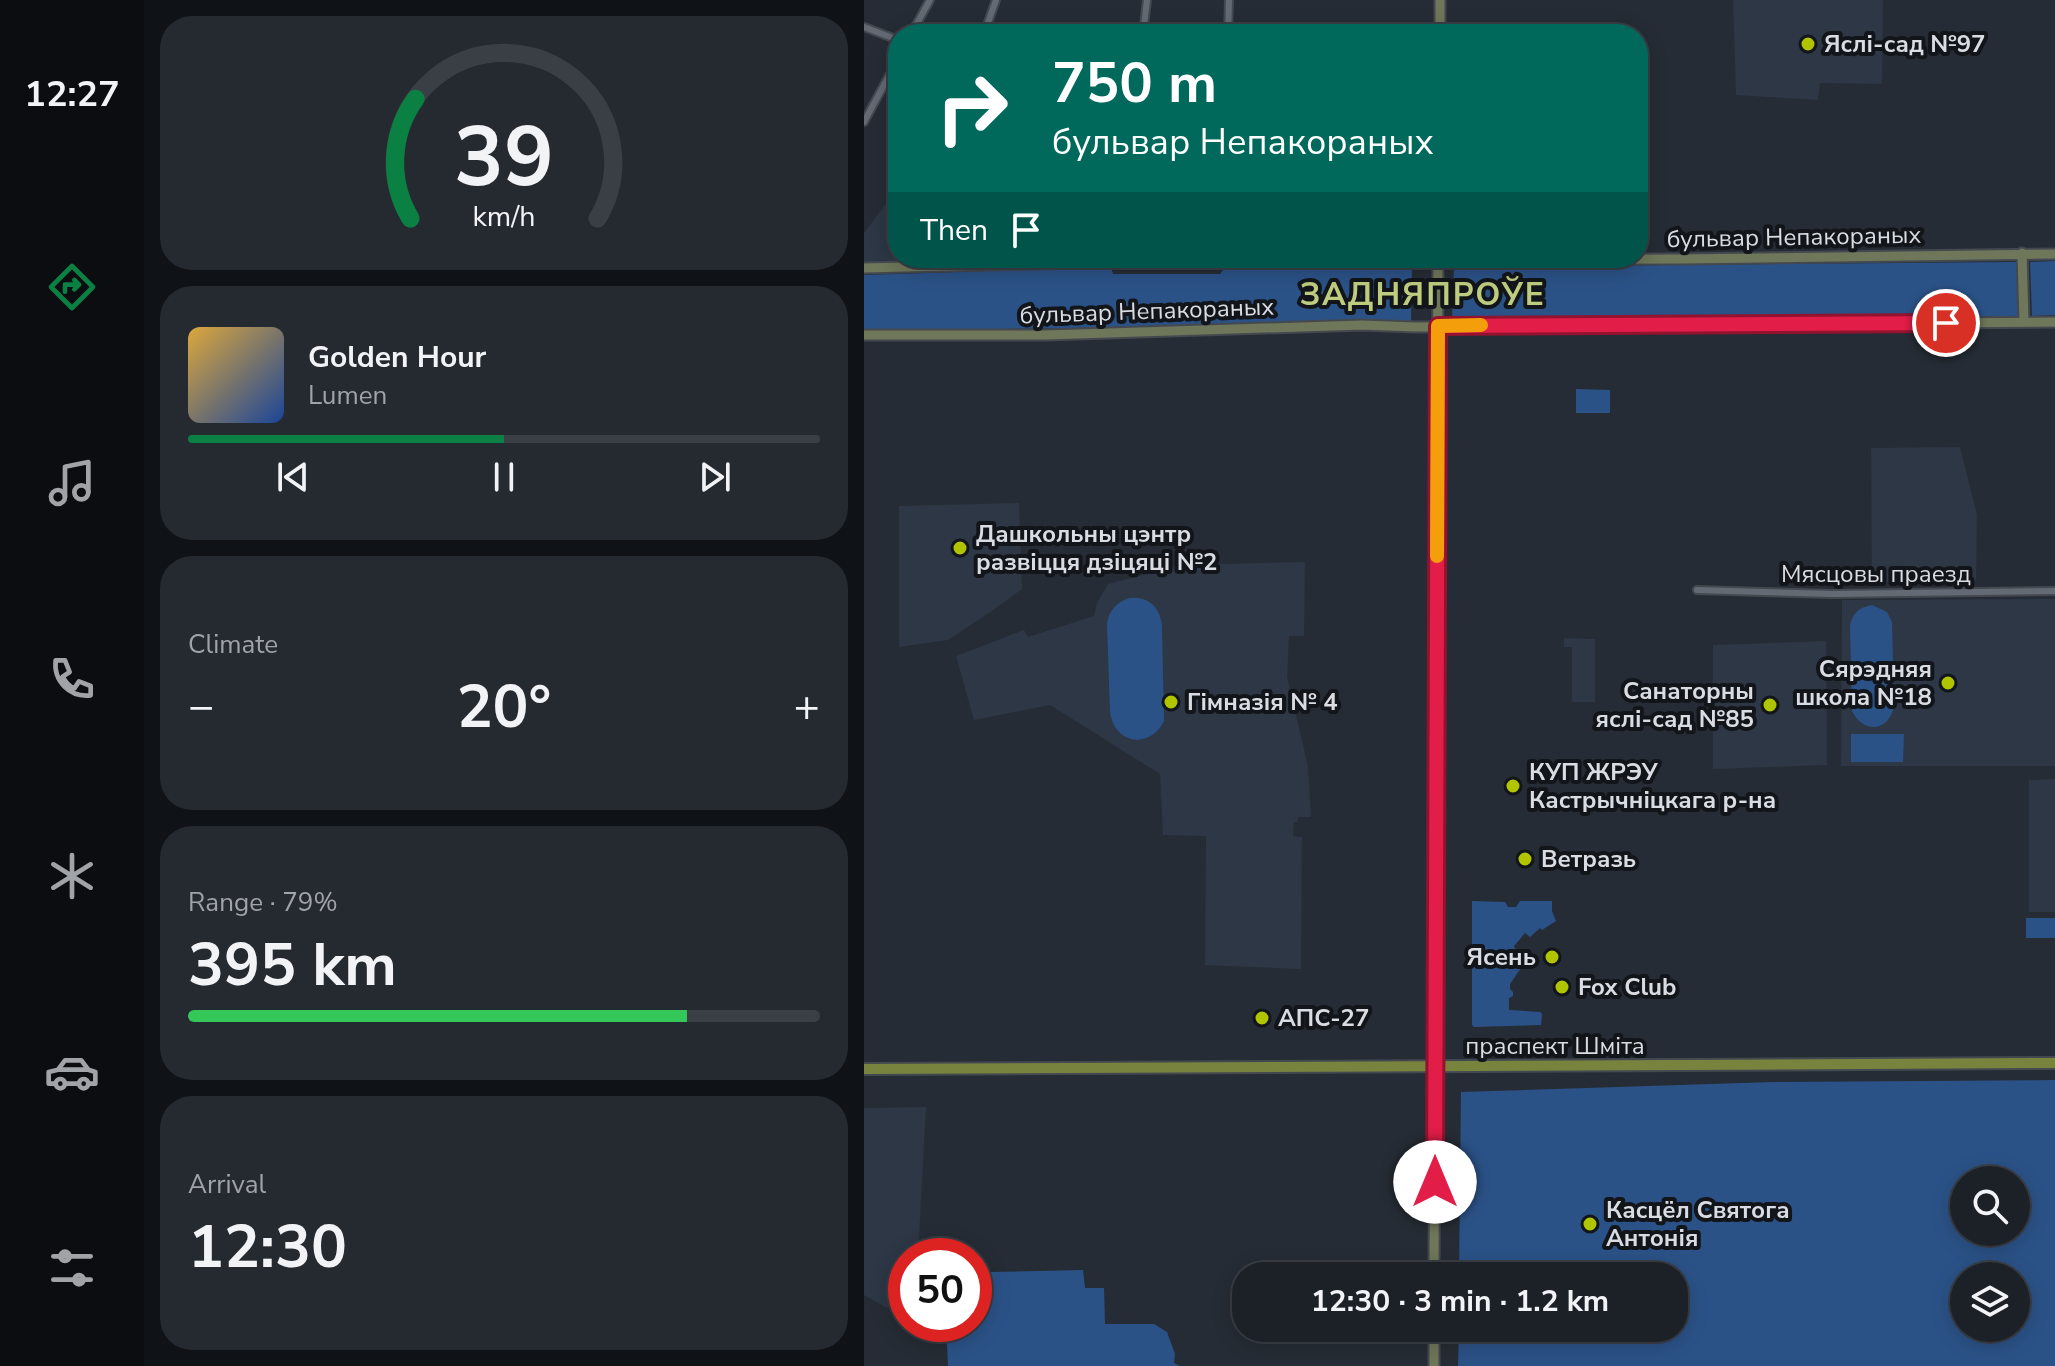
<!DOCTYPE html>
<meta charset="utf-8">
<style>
body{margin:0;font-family:"Nunito Sans",sans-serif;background:#252930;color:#f1f3f6;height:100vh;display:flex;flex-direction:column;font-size:30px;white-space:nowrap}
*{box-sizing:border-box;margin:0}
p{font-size:26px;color:#a0a3a8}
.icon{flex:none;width:44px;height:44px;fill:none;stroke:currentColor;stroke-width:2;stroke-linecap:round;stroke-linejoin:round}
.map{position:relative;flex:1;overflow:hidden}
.sheet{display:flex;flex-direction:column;gap:16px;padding:16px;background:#0f1216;width:720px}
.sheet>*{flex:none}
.hud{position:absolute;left:24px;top:24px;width:760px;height:244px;border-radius:32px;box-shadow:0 4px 20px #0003,0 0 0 2px #3a3e45;background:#00695c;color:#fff;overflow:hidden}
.tools{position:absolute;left:1086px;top:1166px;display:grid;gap:16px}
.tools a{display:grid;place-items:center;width:80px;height:80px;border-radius:50%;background:#1c2128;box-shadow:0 4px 20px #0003,0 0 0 2px #3a3e45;font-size:40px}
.speed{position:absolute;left:24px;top:1238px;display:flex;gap:16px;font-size:40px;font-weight:700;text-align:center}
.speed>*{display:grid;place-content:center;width:104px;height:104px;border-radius:50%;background:#1c2128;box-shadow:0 4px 20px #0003,0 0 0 2px #3a3e45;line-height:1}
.speed .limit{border:12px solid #d22;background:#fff;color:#111}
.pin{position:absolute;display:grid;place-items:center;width:68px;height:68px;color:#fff;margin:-34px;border:4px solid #fff;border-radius:50%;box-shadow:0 2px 8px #0007}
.me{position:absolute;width:88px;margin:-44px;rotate:0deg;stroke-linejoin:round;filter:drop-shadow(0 0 6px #0008)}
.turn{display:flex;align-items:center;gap:28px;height:168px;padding:0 32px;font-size:36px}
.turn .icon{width:104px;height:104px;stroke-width:2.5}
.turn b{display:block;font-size:56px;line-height:68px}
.then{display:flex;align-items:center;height:76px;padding:0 32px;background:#0003;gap:16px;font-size:30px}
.big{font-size:60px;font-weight:700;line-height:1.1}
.sheet .card{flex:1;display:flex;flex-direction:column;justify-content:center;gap:12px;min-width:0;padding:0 28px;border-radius:32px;background:#252930}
.sheet .dial{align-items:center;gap:0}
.dial svg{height:208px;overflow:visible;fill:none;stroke:#3a3e45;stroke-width:7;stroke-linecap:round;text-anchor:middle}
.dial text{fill:#f1f3f6;stroke:none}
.song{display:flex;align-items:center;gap:24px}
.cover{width:96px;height:96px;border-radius:12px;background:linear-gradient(135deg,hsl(40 70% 55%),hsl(220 70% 35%))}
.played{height:8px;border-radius:4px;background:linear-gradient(90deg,#0b8043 50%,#3a3e45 50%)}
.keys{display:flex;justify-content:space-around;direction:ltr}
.heat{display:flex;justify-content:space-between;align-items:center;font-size:44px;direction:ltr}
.charge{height:12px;border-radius:6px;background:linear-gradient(90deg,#34c759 79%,#3a3e45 0)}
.trip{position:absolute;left:368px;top:1262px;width:456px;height:80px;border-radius:32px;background:#1c2128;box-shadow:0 4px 20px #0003,0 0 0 2px #3a3e45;font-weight:700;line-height:80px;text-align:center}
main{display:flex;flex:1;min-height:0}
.tab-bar{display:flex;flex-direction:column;width:144px;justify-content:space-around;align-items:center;background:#0b0d10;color:#a0a3a8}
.tab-bar .icon{width:56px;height:56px}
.tab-bar .selected{color:#0b8043}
.tab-bar b{font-size:36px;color:#f1f3f6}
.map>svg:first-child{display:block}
</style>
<main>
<nav class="tab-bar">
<b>12:27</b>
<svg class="icon selected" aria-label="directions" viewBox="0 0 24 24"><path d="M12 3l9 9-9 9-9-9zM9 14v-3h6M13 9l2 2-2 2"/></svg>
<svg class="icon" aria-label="music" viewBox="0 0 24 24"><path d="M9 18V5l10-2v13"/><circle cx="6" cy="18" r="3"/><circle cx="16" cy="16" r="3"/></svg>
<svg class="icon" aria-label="phone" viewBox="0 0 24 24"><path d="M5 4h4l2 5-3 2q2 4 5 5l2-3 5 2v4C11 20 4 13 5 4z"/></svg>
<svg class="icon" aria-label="climate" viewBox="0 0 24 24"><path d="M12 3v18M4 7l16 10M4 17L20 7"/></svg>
<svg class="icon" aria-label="car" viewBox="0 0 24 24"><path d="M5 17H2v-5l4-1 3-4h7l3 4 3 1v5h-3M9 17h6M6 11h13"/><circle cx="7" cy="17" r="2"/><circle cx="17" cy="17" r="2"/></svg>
<svg class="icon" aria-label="filters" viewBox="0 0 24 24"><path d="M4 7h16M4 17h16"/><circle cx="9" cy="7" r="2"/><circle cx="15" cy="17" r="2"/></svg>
</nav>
<section class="sheet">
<div class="card dial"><svg viewBox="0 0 100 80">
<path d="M14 69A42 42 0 1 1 86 69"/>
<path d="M14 69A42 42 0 0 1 16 23" stroke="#0b8043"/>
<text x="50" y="56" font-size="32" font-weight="700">39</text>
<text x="50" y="72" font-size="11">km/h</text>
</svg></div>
<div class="card">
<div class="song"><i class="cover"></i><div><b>Golden Hour</b><p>Lumen</p></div></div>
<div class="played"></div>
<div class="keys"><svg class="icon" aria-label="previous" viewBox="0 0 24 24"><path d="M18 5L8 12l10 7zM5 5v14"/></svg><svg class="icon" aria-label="pause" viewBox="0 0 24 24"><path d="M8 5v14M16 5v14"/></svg><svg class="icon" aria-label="next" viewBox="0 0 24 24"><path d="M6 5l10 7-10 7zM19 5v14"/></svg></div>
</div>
<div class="card"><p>Climate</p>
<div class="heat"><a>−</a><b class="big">20°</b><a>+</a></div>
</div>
<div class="card"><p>Range · 79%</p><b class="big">395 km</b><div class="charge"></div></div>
<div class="card"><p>Arrival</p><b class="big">12:30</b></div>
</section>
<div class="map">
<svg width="1191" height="1366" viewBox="0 0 1191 1366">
<rect width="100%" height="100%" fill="#262c35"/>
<!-- built -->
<g fill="#2d3745">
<polygon points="869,0 1019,0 1018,84 956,83 954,100 872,95"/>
<polygon points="34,188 34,258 151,258 0,263 0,233"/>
<polygon points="1096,447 1113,515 1112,581 1008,583 1007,448"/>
<polygon points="155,503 158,589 128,611 84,640 35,647 35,506"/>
<polygon points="441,562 440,636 425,636 423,677 444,766 447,817 434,817 434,822 430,822 429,836 438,837 437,969 341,965 342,836 299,835 296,774 186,705 110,720 92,656 160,630 164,637 230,616 233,603 244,584 318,565"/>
<polygon points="1191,599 1191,766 977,766 978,600"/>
<polygon points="700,638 731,639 731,702 708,702 708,647 700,647"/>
<polygon points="962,641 963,765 849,769 849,645"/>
<polygon points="1191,779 1191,912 1165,912 1165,780"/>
<polygon points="62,1107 54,1256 42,1256 42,1278 23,1308 0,1295 0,1108"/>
</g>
<!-- green -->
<g fill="#2b5287" fill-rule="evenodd">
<polygon points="1191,261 1191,315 1168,316 1166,262"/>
<polygon points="1152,262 1154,316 876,320 588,321 590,267"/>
<polygon points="548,264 547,323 0,331 0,275 247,267 249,274 356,274 362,266"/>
<polygon points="712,389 746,390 746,413 712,413"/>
<path d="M 265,598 C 284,596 296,607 298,626 L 300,721 C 286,750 249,744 246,711 L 243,624 C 245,610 252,603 265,598 Z"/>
<path d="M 1008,605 L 1023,612 L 1028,622 L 1030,706 C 1025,732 999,734 988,711 L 986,626 C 988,614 995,607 1008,605 Z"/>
<polygon points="987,734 1040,734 1039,762 987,762"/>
<polygon points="608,901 641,902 644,907 652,907 656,901 688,901 688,911 692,921 678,930 676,928 666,937 661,933 650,946 657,968 646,984 646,989 649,992 649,996 645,998 645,1010 676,1012 678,1014 677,1025 610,1027 608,1025"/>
<rect x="1162" y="918" width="29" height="20"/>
<path d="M 1191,1080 L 1191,1366 L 594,1366 L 595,1328 L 810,1328 L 810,1276 L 595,1276 L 597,1092 L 909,1082 ZM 1152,1180 L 1152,1232 L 1100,1232 L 1100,1180 ZM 1152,1276 L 1152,1328 L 1100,1328 L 1100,1276 Z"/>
<polygon points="219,1270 221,1288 240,1288 241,1324 290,1324 303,1332 311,1354 310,1363 316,1366 84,1366 82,1324 110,1324 110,1277 127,1272"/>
</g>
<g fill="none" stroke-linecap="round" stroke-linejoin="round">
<defs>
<g id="street">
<polyline points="0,27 34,40"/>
<polyline points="364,29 576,30"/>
<polyline points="47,34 66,0"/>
<polyline points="120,34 132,0"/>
<polyline points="279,34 283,0"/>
<polyline points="364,34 365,0"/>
<polyline points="0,122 34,59"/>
<polyline points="833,590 968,594 1191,591"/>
</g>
<g id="secondary">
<polyline points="576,34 576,0"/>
<polyline points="1158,253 1160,322"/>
<polyline points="0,268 296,261 819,259 1191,254"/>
<polyline points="0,335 182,335 498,325 551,327 1191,322"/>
<polyline points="570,1276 574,258"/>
<polyline points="570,1366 570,1328"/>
</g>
<polyline id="primary" points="0,1069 1191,1063"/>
</defs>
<!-- street casing -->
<use href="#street" stroke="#444950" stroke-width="10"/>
<!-- secondary casing -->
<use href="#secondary" stroke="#444950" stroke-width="13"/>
<!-- primary casing -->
<use href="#primary" stroke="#444950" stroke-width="14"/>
<!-- street -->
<use href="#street" stroke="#636a74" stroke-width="6"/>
<!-- secondary -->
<use href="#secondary" stroke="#6e7759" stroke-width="9"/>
<!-- primary -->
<use href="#primary" stroke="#78843e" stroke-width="10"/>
</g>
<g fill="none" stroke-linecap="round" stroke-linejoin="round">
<defs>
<polyline id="route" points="571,1182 574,326 1082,323"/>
</defs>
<!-- route casing -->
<use href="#route" stroke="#92132f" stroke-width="20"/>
<!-- route -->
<use href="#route" stroke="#e11d48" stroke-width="14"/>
<!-- slow -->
<polyline stroke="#f59e0b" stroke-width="14" points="573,556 574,326 617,325"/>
</g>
<!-- markers -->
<g fill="#b0c500" stroke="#121519" stroke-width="3">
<circle cx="944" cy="44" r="8"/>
<circle cx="96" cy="548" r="8"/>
<circle cx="1084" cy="683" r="8"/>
<circle cx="307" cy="702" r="8"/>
<circle cx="906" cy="705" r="8"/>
<circle cx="649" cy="786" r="8"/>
<circle cx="661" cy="859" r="8"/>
<circle cx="688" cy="957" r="8"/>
<circle cx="698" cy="987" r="8"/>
<circle cx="398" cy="1018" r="8"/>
<circle cx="726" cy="1224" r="8"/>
</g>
<g text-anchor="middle" stroke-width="8" stroke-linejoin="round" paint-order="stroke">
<!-- poi labels -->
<g font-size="24" font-weight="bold" fill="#d9dde3" stroke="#121519" text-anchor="start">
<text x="960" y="52">Яслі-сад №97</text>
<text x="112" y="542">Дашкольны цэнтр<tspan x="112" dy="28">развіцця дзіцяці №2</tspan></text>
<text x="1068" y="677" text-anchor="end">Сярэдняя<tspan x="1068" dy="28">школа №18</tspan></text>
<text x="890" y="699" text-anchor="end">Санаторны<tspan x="890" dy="28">яслі-сад №85</tspan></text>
<text x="323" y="710">Гімназія № 4</text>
<text x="665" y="780">КУП ЖРЭУ<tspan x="665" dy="28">Кастрычніцкага р-на</tspan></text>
<text x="677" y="867">Ветразь</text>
<text x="672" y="965" text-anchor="end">Ясень</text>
<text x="714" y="995">Fox Club</text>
<text x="414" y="1026">АПС-27</text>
<text x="742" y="1218">Касцёл Святога<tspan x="742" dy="28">Антонія</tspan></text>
</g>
<!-- street labels -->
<g font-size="24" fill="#d9dde3" stroke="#121519">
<text transform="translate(930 237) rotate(-1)" y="8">бульвар Непакораных</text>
<text transform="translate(283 311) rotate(-2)" y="8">бульвар Непакораных</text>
<text x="1012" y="582">Мясцовы праезд</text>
<text x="691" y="1054">праспект Шміта</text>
</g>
<!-- district labels -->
<g font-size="32" font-weight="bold" letter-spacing="2" fill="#becc80" stroke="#121519">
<text x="559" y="305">ЗАДНЯПРОЎЕ</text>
</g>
</g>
</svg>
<div class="tools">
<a><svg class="icon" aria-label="search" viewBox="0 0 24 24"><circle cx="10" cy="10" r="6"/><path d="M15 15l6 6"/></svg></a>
<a><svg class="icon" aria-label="layers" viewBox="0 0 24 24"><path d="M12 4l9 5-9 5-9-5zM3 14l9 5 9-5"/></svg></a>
</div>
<div class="speed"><div class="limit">50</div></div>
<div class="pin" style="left:1082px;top:323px;background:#d93025"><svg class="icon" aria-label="arrive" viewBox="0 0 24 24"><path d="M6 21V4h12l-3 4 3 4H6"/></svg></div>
<svg class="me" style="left:571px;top:1182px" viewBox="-20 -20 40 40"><circle r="19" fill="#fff"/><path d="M0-13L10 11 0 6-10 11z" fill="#e11d48"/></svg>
<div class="trip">12:30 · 3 min · 1.2 km</div>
<div class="hud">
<div class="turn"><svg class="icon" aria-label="right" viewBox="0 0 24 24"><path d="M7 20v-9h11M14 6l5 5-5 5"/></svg><div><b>750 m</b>бульвар Непакораных</div></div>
<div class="then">Then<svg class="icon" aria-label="arrive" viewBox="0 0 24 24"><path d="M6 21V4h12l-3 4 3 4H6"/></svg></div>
</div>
</div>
</main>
